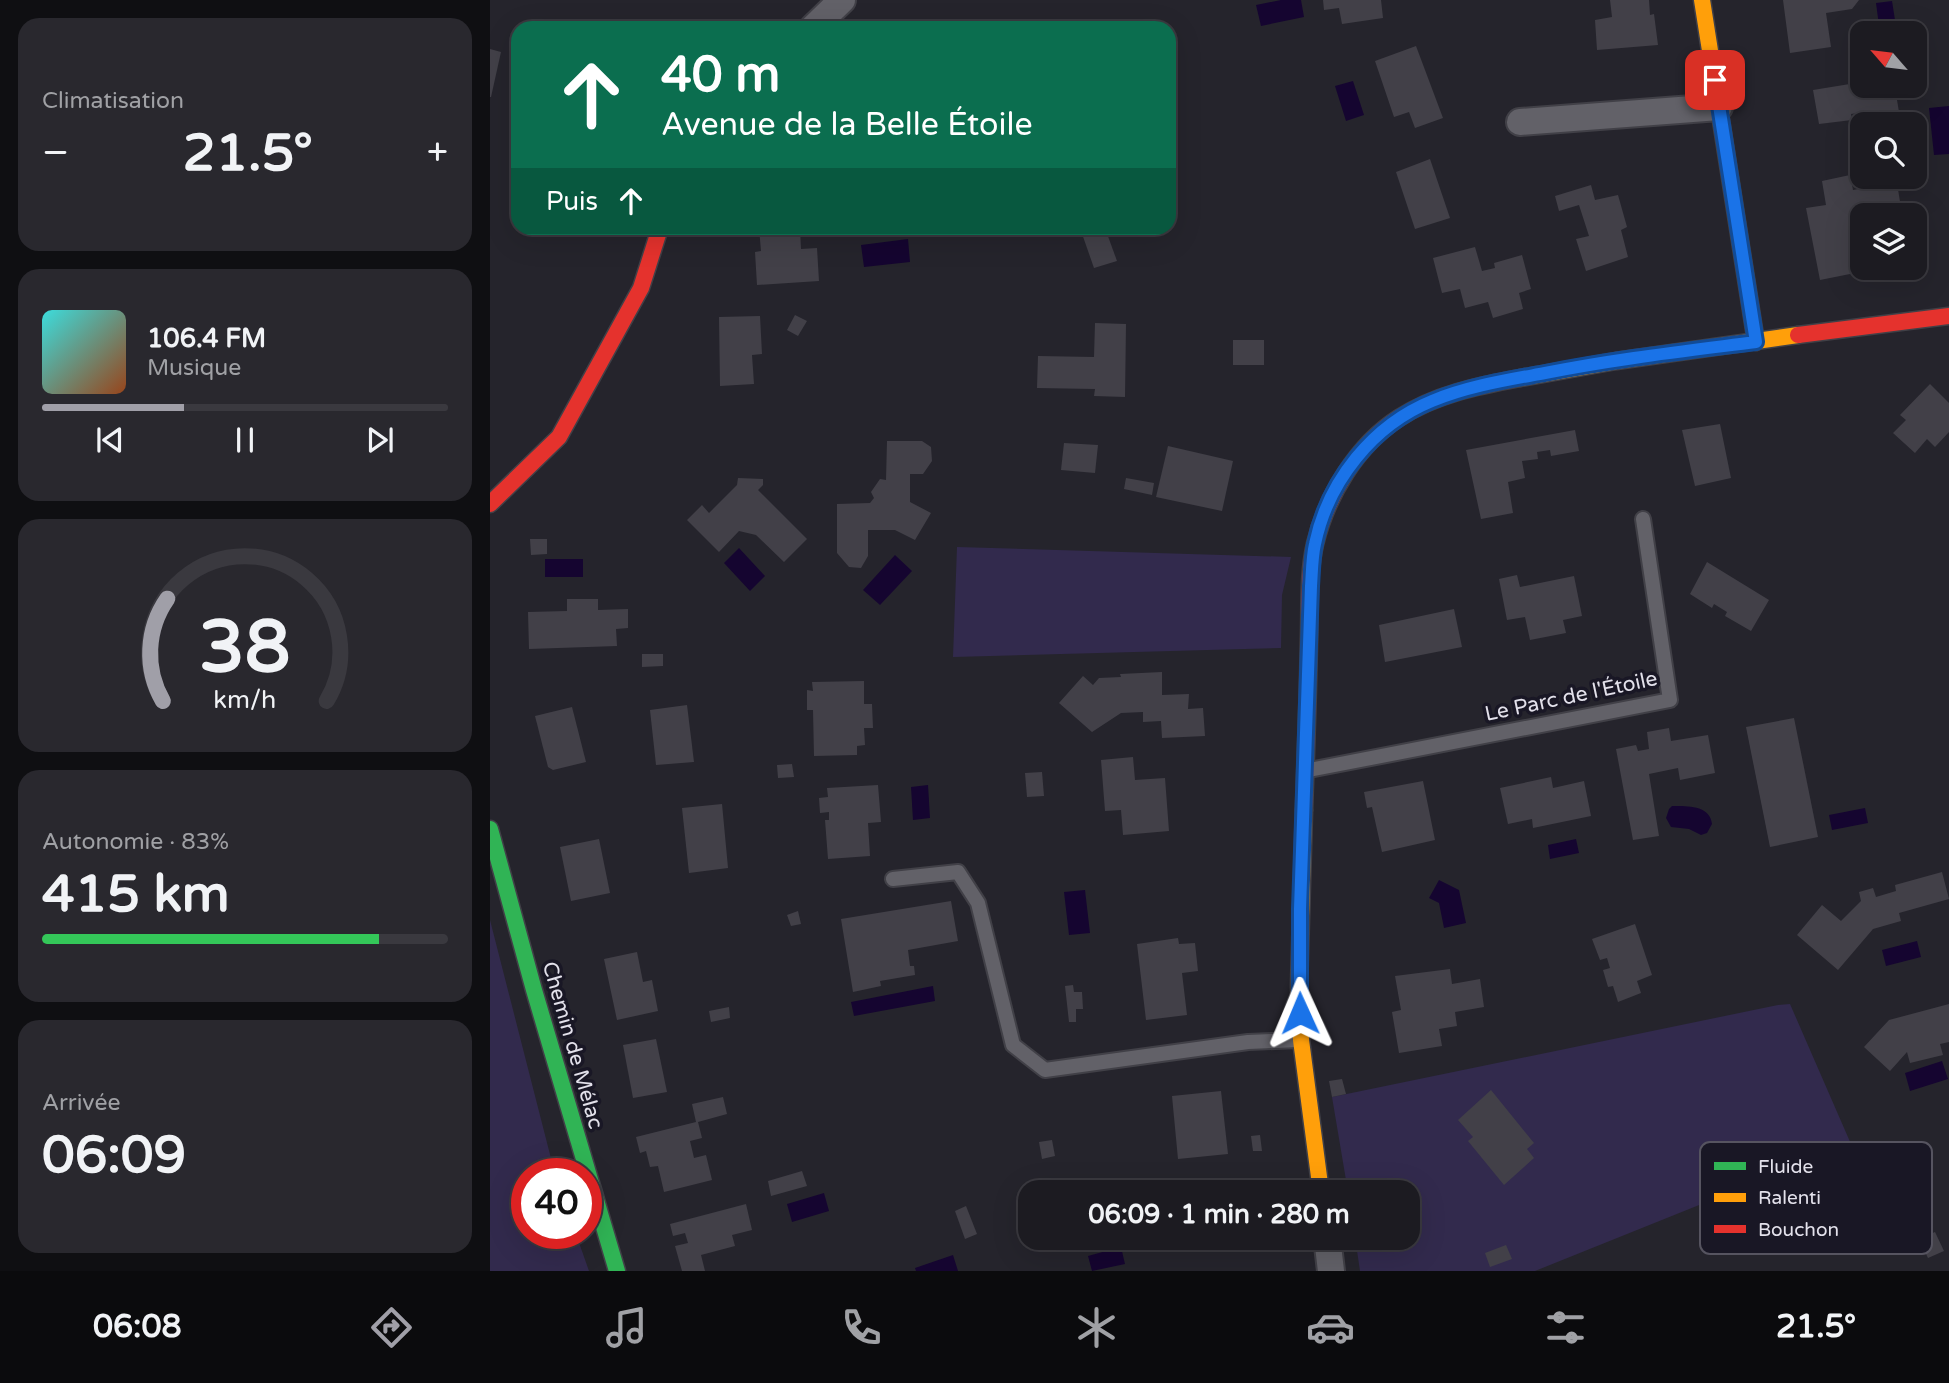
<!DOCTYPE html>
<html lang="fr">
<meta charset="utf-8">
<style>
body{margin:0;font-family:"Varela Round",sans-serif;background:#29282e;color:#f1f3f6;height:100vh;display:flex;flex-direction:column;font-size:26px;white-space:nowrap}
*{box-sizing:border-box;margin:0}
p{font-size:23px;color:#a0a1a5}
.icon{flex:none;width:38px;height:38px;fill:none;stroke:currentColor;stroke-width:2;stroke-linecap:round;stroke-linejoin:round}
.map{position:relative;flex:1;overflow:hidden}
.details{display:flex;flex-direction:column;gap:18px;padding:18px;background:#0f0f12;width:490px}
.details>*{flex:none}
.guide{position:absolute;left:21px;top:21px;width:665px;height:214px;border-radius:21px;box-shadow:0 7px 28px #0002,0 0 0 2px #3a393f;background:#0b6e4f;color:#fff;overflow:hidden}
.needle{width:46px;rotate:298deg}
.buttons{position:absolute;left:1360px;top:21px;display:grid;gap:14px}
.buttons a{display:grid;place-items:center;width:77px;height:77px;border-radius:14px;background:#1c1b21;box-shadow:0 7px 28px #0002,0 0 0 2px #3a393f;font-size:35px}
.speed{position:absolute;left:21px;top:1158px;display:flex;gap:14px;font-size:35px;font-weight:700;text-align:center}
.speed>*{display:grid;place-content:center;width:91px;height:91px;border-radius:50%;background:#1c1b21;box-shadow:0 7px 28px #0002,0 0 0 2px #3a393f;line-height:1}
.speed .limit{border:10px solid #d22;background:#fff;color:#111}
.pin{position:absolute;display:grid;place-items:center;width:60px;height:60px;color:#fff;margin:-30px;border-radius:14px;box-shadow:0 4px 10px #0006}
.me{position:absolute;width:77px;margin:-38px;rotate:359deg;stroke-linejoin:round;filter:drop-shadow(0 0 5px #0008)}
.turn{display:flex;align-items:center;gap:24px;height:147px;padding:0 35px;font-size:32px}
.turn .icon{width:91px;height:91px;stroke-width:2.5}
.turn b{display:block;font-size:49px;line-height:60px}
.then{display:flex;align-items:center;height:66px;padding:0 35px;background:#0003;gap:14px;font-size:26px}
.big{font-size:52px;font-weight:700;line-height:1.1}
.details .tile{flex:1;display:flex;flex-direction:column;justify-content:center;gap:10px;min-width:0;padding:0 24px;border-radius:21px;background:#29282e}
.details .dial{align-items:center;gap:0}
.dial svg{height:182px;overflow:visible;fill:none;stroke:#3a393f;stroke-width:7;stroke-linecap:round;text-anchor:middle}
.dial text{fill:#f1f3f6;stroke:none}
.song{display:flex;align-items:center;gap:21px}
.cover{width:84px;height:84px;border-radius:10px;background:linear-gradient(135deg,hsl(180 70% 55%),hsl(20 70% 35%))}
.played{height:7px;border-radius:4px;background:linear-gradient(90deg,#a09fa8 35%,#3a393f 35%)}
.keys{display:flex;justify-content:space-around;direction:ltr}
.heat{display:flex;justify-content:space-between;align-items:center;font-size:38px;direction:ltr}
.charge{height:10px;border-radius:5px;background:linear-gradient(90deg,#34c759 83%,#3a393f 0)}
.trip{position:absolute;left:528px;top:1180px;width:402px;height:70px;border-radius:21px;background:#1c1b21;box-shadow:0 7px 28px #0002,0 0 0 2px #3a393f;font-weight:700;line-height:70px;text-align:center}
.dock{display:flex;height:112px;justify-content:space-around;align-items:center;background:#0b0b0d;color:#a0a1a5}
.dock .icon{width:49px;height:49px}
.dock .active{color:#a09fa8}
.dock b{font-size:32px;color:#f1f3f6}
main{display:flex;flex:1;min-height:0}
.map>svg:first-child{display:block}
</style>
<main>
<section class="details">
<div class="tile"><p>Climatisation</p>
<div class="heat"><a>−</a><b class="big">21.5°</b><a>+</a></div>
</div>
<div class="tile">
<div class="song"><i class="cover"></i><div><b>106.4 FM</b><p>Musique</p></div></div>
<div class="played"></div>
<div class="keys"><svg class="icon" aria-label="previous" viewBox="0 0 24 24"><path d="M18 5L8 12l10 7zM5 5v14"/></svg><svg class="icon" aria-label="pause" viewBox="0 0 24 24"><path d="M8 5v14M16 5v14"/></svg><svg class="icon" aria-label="next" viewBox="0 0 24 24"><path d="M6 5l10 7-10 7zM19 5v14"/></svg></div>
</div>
<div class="tile dial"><svg viewBox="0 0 100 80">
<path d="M14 69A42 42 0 1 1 86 69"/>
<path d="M14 69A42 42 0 0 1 16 24" stroke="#a09fa8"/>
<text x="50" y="56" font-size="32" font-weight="700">38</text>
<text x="50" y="72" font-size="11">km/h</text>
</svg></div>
<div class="tile"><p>Autonomie · 83%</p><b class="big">415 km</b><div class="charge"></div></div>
<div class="tile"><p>Arrivée</p><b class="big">06:09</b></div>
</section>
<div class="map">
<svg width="1459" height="1271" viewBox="0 0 1459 1271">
<rect width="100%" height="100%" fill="#25242c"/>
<!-- green -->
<g fill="#322a4d">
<polygon points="467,547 801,557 792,595 791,648 463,657"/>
<polygon points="0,920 65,1174 37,1174 37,1234 86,1234 99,1271 0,1271"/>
<polygon points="1300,1004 1361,1144 1045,1271 870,1271 865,1237 919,1237 919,1192 858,1192 842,1097 1288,1005"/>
</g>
<!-- water -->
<g fill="#150530">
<polygon points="791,0 811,0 814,17 771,26 766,5"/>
<polygon points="1402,1 1407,33 1390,33 1386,3"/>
<polygon points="863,81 874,115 856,121 845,86"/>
<polygon points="1459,106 1459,154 1444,155 1439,108"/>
<polygon points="418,239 420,262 374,267 371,245"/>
<polygon points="249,548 275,576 260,591 234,563"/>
<polygon points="405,555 422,571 390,605 373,590"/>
<polygon points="93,559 93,577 55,577 55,559"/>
<polygon points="438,785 440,818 423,820 421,787"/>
<path d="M 1182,806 C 1197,806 1220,805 1222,824 L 1217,833 L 1211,835 L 1199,829 L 1181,827 L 1176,818 L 1179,809 Z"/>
<polygon points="1375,808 1378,823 1342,830 1339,815"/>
<polygon points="1086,839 1089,853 1060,859 1058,845"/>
<polygon points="949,880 969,890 976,923 954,928 949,903 939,898"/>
<polygon points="595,890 600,933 579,935 574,892"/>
<polygon points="1427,941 1431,957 1396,966 1392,950"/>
<polygon points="443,986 445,1001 364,1016 361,1002"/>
<polygon points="1452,1061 1458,1079 1420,1091 1415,1073"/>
<polygon points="334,1193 339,1211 302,1222 297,1204"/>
<polygon points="631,1247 635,1264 602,1271 598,1256"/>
<polygon points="463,1255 468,1271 426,1271 425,1268"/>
</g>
<!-- building -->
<g fill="#424048">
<polygon points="833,0 891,0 893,18 852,24 849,8 834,10"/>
<polygon points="1120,0 1159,0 1160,15 1164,14 1168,45 1107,50 1105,20 1122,17"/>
<polygon points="1293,0 1369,0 1362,9 1336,13 1341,47 1300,53"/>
<polygon points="926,46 953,118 925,128 919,112 904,117 885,61"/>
<polygon points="0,49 11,52 1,97 0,97"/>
<polygon points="1372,82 1372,86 1420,86 1421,91 1406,94 1411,124 1376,124 1374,112 1361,114 1362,120 1329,124 1323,90"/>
<polygon points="940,159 960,218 925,229 906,172"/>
<polygon points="1360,175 1363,190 1385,186 1383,177 1406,177 1412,214 1372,215 1372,222 1361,224 1370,272 1330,280 1316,208 1336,205 1332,181"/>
<polygon points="1101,185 1105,200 1128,195 1137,227 1131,230 1138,257 1096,271 1086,239 1099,236 1089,205 1069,211 1065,196"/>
<polygon points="269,228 310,228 311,249 327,248 329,281 267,285 265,252 271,251"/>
<polygon points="590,228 615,228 627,261 604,268"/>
<polygon points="985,247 992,271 1005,268 1004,263 1032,255 1041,289 1029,293 1033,309 1003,318 998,302 975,308 970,289 952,293 943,258"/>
<polygon points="305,315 317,321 308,336 297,330"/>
<polygon points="270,316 272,354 262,355 264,384 230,386 229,317"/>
<polygon points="605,323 636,324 635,397 604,396 605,389 547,388 548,356 604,357"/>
<rect x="743" y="340" width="31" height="25"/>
<polygon points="1440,384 1459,403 1459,432 1445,447 1437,439 1425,453 1403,433 1416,420 1410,415"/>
<polygon points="1230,424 1241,478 1205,486 1192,430"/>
<polygon points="1085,430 1089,451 1061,456 1060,450 1047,452 1048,459 1032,461 1035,478 1018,482 1023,513 991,519 976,450"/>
<polygon points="397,441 432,441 441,447 442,461 433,474 420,474 420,502 441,513 425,540 405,530 378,530 378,556 371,568 359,567 347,553 347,504 380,503 384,498 381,492 390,479 396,480"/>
<polygon points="574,443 608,445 605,473 571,470"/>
<polygon points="678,446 743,461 732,511 666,497"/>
<polygon points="248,478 273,479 273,485 268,490 317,539 294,562 266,535 249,531 229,552 197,520 212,505 219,513 247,485"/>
<polygon points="636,478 664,483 662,495 634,489"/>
<polygon points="40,539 57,539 57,554 41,555"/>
<polygon points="1217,562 1279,600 1261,631 1235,616 1237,612 1224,604 1222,608 1200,594"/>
<polygon points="1027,575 1030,587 1084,576 1092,616 1073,620 1076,633 1040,640 1035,617 1017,620 1009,579"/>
<polygon points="77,599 108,599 108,610 138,609 138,628 126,629 127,646 39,649 38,612 77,611"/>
<polygon points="964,609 972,647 895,662 889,625"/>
<polygon points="152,654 173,654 173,666 152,667"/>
<polygon points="672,672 672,695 699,694 698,709 713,708 715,736 672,738 671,721 653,722 653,712 631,713 602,732 569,703 593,676 603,685 609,678 631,677 630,674"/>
<polygon points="374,681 374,704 382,704 383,728 374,728 375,745 367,746 367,755 324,756 323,710 317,710 317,690 323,691 322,682"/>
<polygon points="197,705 204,762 166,765 160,710"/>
<polygon points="82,707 96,762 63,770 58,767 45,716"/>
<polygon points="1304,718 1328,837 1280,847 1256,727"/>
<polygon points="1179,728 1181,741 1218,735 1225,773 1190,780 1188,768 1159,774 1169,836 1143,840 1126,749 1146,745 1148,751 1159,749 1157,732"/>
<polygon points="643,757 645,780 675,778 679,831 633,835 631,810 615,811 611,760"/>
<polygon points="302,764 304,777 288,778 287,765"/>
<polygon points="552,772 554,796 537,797 535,773"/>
<polygon points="1061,777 1063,788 1094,781 1101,816 1043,828 1042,819 1018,824 1010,788"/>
<polygon points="933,781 945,840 892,852 882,807 877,808 874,792"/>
<polygon points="388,785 391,822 378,823 380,856 338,859 335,820 339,820 339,812 330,813 329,798 338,797 337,788"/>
<polygon points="232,804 238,868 199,873 192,808"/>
<polygon points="109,839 120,893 81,901 70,847"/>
<polygon points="1452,872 1459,899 1409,913 1411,921 1383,929 1348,970 1307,935 1332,905 1351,921 1371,901 1369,892 1383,888 1386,897 1406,891 1405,885"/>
<polygon points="461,901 468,941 418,950 420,966 424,966 425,975 390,981 391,986 363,992 351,919"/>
<polygon points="308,911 311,924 301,926 297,915"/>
<polygon points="1145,924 1162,975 1147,981 1151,993 1128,1002 1123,986 1118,987 1113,970 1120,968 1117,958 1110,960 1102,939"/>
<polygon points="688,938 689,944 705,943 708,971 692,973 697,1015 656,1020 647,944"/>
<polygon points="147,952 153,982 162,980 168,1011 127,1020 114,959"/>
<polygon points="960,969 962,984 990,979 994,1007 965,1012 967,1026 949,1029 952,1046 909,1053 902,1012 911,1010 905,976"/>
<polygon points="583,985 584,992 592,992 593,1009 586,1009 586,1022 579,1022 575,986"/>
<polygon points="1459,1004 1459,1042 1450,1044 1453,1055 1420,1063 1417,1052 1400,1071 1374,1047 1399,1020"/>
<polygon points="239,1007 240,1018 221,1022 219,1011"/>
<polygon points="166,1039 177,1092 143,1098 133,1045"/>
<polygon points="852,1079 856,1094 842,1097 839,1081"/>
<polygon points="1001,1090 1044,1143 1037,1149 1044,1158 1014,1185 978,1141 983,1137 968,1120"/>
<polygon points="731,1091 738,1154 688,1159 682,1096"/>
<polygon points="233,1097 237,1114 208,1122 212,1138 200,1141 204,1158 216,1155 222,1180 174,1192 168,1166 160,1167 156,1151 150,1153 146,1137 206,1122 202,1104"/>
<polygon points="770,1135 772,1151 763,1151 761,1136"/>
<polygon points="562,1140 565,1156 552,1159 549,1142"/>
<polygon points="312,1171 317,1186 281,1196 278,1181"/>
<polygon points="256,1204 262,1230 242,1235 245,1246 211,1255 215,1271 192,1271 185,1246 198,1243 195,1233 183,1236 180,1224"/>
<polygon points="476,1206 487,1234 475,1239 465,1211"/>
<polygon points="1445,1232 1454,1251 1438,1258 1429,1239"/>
<polygon points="1016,1245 1022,1259 1000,1267 995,1253"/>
</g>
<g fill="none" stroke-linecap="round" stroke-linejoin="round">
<defs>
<g id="lane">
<polyline points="819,770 1180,700 1153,519"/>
<polyline points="403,879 468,872 488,903 523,1045 555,1070 758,1042 808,1040"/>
</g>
<g id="street">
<polyline points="323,28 352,0"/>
<polyline points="1030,122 1229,107"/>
<polyline points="837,1237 841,1271"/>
</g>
<polyline id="fast" points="0,829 44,990 127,1271"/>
<g id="slow">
<polyline points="1212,0 1266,342"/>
<polyline points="1030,378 1126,361 1308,335"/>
<polyline points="814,810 809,987 811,1040 831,1192"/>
</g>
<g id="jam">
<polyline points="1308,335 1459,316"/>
<polyline points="0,504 69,437 151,288 170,228"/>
<path d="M 814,810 C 816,753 818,696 819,639 C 820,608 818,574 825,544 C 837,495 867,445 909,418 C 946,394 988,386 1030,378"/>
</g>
</defs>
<!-- lane casing -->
<use href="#lane" stroke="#414047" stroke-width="18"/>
<!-- street casing -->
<use href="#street" stroke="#414047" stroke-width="30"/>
<!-- fast casing -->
<use href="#fast" stroke="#414047" stroke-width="19"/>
<!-- slow casing -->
<use href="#slow" stroke="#414047" stroke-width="19"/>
<!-- jam casing -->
<use href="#jam" stroke="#414047" stroke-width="19"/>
<!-- lane -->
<use href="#lane" stroke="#626168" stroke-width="14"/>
<!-- street -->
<use href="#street" stroke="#626168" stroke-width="26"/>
<!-- fast -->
<use href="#fast" stroke="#30b455" stroke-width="16"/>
<!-- slow -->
<use href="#slow" stroke="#ff9f0a" stroke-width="16"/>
<!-- jam -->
<use href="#jam" stroke="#e5322d" stroke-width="16"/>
</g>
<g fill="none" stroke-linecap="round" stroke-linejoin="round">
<defs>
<path id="route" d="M 810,1013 L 810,909 L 821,586 C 822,572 822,557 825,544 C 838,481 883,425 942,401 C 978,386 1017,380 1055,373 C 1125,359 1196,351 1266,342 L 1225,80"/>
</defs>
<!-- route casing -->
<use href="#route" stroke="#114b97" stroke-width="18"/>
<!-- route -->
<use href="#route" stroke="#1a73e8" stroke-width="12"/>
</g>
<g text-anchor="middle" stroke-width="7" stroke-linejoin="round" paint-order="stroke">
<!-- street labels -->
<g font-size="21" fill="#e3e1eb" stroke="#191725">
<text transform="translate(1081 696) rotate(-12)" y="7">Le Parc de l'Étoile</text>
<text transform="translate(83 1045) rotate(74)" y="7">Chemin de Mélac</text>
</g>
</g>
<!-- legend -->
<rect x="1210" y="1142" width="232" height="112" rx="10" fill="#191725" stroke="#565460" stroke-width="2"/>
<rect x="1224" y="1162" width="32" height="8" fill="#30b455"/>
<rect x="1224" y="1193" width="32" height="9" fill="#ff9f0a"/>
<rect x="1224" y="1225" width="32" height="8" fill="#e5322d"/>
<g font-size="19" fill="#e3e1eb">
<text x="1268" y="1173">Fluide</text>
<text x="1268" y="1204">Ralenti</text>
<text x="1268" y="1236">Bouchon</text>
</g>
</svg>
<div class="buttons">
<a><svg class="needle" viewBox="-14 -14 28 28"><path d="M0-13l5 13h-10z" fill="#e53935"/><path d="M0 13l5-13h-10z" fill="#a0a1a5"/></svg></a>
<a><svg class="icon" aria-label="search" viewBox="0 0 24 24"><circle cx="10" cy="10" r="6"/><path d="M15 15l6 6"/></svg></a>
<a><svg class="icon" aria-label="layers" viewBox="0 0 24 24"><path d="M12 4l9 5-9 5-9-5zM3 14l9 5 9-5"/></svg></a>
</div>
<div class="speed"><div class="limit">40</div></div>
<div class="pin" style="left:1225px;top:80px;background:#d93025"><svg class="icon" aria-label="arrive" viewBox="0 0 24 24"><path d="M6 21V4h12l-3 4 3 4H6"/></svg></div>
<svg class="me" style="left:810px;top:1013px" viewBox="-20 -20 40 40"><path d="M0-17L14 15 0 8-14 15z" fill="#1a73e8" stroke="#fff" stroke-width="4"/></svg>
<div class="trip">06:09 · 1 min · 280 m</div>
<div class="guide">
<div class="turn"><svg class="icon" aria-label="ahead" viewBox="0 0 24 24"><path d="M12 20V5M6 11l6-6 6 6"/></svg><div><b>40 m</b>Avenue de la Belle Étoile</div></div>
<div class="then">Puis<svg class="icon" aria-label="ahead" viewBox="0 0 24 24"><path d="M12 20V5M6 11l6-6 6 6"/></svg></div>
</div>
</div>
</main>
<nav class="dock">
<b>06:08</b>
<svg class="icon active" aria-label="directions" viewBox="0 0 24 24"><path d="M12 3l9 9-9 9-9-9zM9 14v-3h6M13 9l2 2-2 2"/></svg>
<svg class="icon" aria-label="music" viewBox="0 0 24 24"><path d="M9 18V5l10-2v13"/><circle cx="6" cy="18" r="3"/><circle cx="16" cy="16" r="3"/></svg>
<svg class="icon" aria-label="phone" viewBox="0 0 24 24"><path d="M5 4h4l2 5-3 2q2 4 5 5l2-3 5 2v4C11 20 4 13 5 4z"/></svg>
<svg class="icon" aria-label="climate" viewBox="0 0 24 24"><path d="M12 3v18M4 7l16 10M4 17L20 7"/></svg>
<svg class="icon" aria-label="car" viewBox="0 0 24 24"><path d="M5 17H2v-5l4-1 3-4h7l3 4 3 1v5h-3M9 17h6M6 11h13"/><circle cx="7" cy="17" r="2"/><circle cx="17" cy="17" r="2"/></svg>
<svg class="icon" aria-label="filters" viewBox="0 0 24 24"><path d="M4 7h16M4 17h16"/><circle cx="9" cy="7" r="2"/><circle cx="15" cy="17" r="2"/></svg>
<b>21.5°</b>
</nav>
